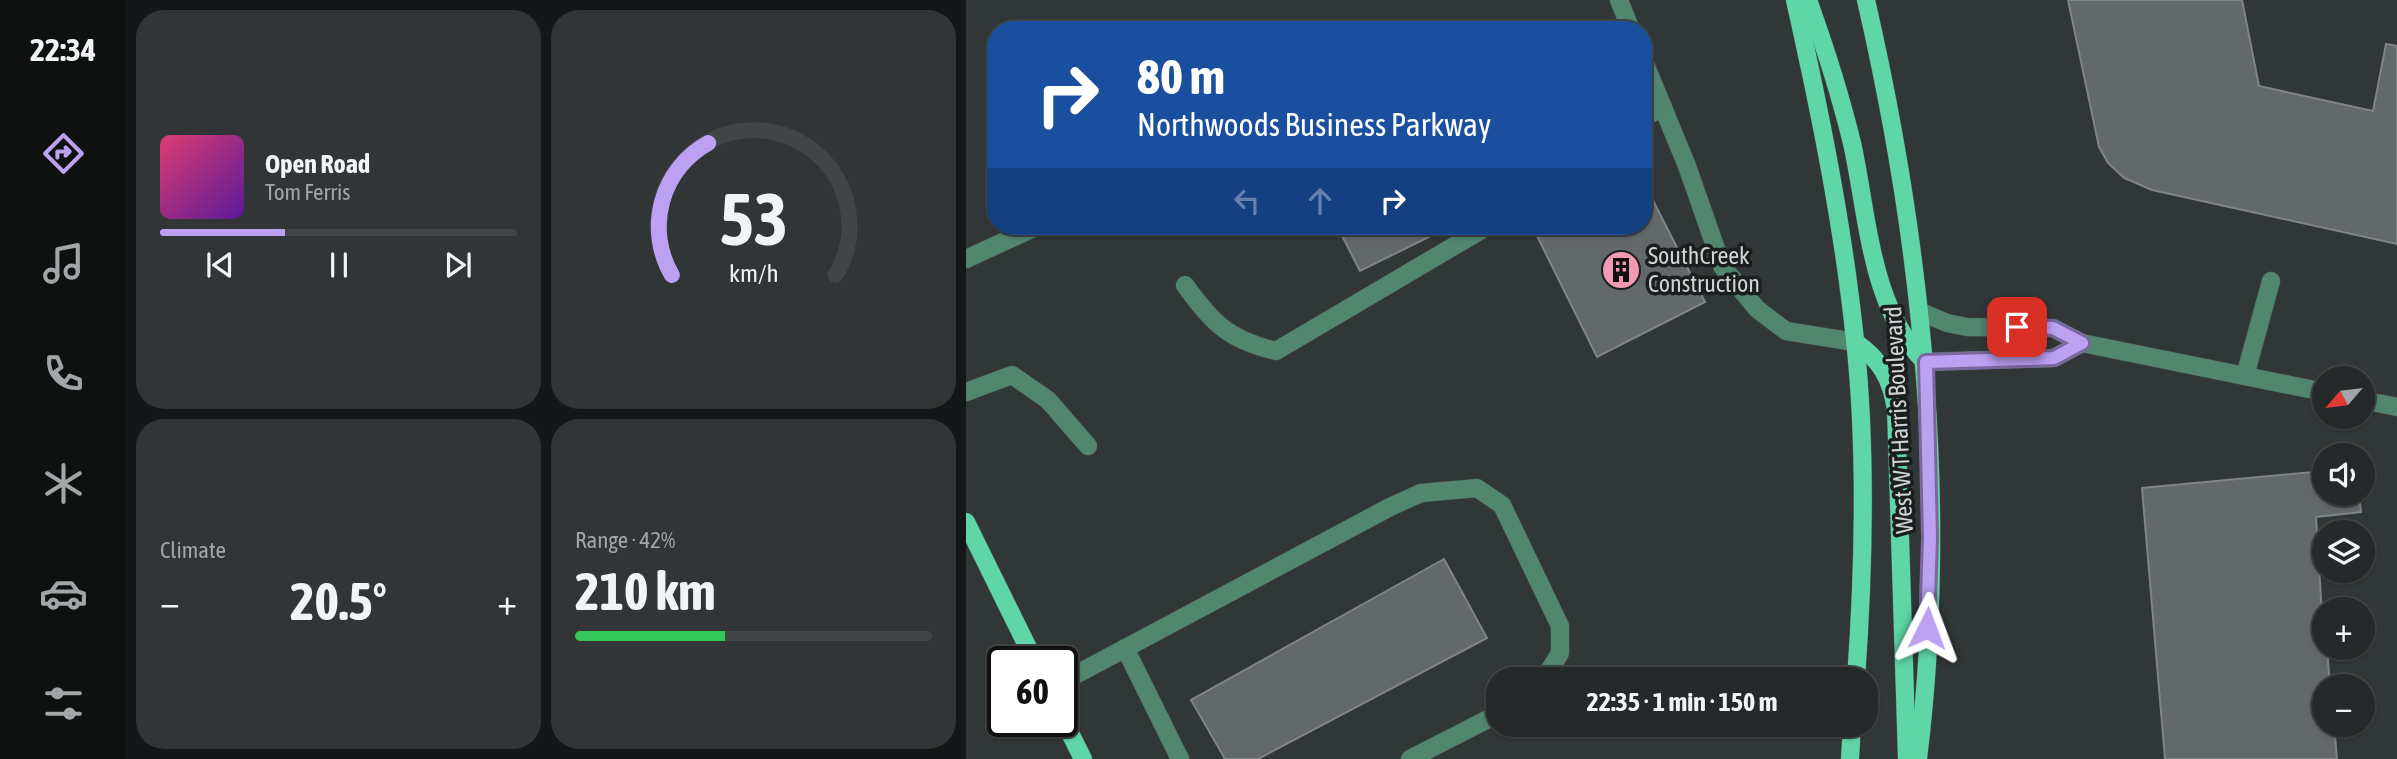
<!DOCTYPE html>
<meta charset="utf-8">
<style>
body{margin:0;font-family:"Asap Condensed",sans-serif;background:#313535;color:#f1f3f6;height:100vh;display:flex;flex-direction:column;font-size:26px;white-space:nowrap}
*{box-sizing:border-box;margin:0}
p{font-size:23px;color:#a3a6a8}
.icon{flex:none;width:38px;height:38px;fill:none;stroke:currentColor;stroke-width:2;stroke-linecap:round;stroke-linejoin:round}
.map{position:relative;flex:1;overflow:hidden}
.side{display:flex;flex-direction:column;gap:10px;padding:10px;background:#141717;width:840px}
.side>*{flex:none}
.hud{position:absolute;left:21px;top:21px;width:665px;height:214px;border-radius:28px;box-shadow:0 2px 5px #0004,0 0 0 2px #424546;background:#1a4fa0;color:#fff;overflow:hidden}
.needle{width:46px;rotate:242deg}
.fabs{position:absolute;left:1346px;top:366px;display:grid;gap:14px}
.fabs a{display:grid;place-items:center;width:63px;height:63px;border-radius:50%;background:#252929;box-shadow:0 2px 5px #0004,0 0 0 2px #424546;font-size:35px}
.speed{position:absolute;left:21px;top:646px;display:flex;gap:14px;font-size:35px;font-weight:700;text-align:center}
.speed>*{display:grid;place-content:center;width:91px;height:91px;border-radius:50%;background:#252929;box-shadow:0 2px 5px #0004,0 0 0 2px #424546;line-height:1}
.speed .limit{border:4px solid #111;border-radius:10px;background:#fff;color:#111}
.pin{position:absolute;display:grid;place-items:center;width:60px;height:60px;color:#fff;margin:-30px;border-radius:14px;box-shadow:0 4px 10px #0006}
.me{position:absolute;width:77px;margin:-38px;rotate:3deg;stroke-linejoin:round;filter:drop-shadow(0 0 5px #0008)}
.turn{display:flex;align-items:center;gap:24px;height:147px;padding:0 35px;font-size:32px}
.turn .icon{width:91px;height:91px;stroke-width:2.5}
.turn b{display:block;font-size:49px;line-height:60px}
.lanes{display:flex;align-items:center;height:66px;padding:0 35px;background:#0003;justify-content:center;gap:35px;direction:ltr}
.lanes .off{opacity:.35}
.big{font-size:52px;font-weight:700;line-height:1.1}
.side .card{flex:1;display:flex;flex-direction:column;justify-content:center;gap:10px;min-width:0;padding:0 24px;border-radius:28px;background:#313535}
.side .dial{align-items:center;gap:0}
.dial svg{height:182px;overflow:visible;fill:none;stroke:#424546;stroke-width:7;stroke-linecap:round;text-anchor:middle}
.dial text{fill:#f1f3f6;stroke:none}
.song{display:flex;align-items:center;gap:21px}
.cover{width:84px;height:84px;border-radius:10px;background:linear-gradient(135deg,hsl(340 70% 55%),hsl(270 70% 35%))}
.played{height:7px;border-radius:4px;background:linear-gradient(90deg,#bca0f2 35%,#424546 35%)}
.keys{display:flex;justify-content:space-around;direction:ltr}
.heat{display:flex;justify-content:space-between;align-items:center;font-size:38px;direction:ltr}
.charge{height:10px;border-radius:5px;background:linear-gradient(90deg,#34c759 42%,#424546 0)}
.side .tiles{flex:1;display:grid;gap:10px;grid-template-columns:repeat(2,1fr)}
.trip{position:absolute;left:520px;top:667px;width:392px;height:70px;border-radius:28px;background:#252929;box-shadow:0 2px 5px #0004,0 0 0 2px #424546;font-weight:700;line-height:70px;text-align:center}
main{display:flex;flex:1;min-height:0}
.dock{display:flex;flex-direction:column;width:126px;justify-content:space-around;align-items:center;background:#0f1010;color:#a3a6a8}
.dock .icon{width:49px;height:49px}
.dock .on{color:#bca0f2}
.dock b{font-size:32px;color:#f1f3f6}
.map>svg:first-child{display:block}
</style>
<main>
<nav class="dock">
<b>22:34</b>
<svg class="icon on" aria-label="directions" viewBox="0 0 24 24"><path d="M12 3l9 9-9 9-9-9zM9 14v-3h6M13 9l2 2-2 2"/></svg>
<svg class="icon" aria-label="music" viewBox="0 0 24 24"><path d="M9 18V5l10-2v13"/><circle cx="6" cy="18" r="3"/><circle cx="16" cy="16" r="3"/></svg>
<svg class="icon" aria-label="phone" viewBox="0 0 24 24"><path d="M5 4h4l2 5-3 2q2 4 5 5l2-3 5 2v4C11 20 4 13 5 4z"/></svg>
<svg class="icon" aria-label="climate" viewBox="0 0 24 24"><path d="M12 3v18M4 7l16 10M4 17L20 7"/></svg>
<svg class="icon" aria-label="car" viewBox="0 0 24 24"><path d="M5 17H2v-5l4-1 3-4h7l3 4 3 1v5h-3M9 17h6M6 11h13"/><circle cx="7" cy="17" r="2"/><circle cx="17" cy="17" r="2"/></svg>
<svg class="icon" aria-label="filters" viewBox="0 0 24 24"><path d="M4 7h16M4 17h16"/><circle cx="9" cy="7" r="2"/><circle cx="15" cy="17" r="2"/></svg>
</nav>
<section class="side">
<div class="tiles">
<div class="card">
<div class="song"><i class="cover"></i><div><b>Open Road</b><p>Tom Ferris</p></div></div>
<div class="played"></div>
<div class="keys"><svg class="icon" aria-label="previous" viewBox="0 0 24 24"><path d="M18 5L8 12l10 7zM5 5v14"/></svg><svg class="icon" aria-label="pause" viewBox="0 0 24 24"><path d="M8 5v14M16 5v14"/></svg><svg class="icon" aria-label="next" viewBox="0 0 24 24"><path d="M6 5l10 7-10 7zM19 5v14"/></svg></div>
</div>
<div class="card dial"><svg viewBox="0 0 100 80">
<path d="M14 69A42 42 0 1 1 86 69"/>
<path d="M14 69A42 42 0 0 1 30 11" stroke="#bca0f2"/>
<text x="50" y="56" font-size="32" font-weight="700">53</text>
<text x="50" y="72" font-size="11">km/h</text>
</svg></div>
<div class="card"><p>Climate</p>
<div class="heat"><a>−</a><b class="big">20.5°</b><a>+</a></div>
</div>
<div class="card"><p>Range · 42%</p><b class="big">210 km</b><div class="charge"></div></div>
</div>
</section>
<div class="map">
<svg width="1431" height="759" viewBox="0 0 1431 759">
<rect width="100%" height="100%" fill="#313737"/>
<!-- building -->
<g fill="#63686a" stroke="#7f8487" stroke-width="2">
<polygon points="1102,0 1276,0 1293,86 1407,111 1420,44 1431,46 1431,244 1186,190 1158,178 1142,163 1133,147"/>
<polygon points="677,181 739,302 631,357 572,238 593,226 677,226"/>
<polygon points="371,226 485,226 394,271"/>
<polygon points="1358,471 1358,494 1393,494 1395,512 1350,517 1358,648 1361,648 1364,686 1358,686 1358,724 1368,724 1371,759 1199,759 1176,488"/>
<polygon points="478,559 521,638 292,759 259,759 225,700"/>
</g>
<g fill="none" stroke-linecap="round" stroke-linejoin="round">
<defs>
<g id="minor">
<polyline points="653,0 665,30"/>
<polyline points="677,59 721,166 756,266 791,309 820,331 889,342"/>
<polyline points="677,118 697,107"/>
<polyline points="0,259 72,226"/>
<path d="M 219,285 C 246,323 263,340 310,351 L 522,226"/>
<polyline points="955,312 981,323 1001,327 1087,328 1116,343 1358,392"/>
<polyline points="959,362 1088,358 1116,343"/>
<polyline points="1279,376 1305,281"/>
<polyline points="0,392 46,375 82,400 122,446"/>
<polyline points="1396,400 1431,407"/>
<polyline points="159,648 214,759"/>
<polyline points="96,682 424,507 455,493 511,488 536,505 594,626 594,653 578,679"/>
<polyline points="444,759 532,714"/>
</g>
<g id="major">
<path d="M 829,0 C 854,112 877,225 889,340 C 901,452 898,567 890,679"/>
<path d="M 842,0 C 859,47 874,94 886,143 C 902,215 904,307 959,362"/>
<path d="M 900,0 C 957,248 983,506 952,759"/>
<path d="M 889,342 C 915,360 925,379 930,409 L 941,759"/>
<polyline points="0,522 69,662"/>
<polyline points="96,717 117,759"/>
<polyline points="884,759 886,724"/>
</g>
</defs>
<!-- minor casing -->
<use href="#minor" stroke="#4d5353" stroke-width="19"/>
<!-- major casing -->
<use href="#major" stroke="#4d5353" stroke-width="19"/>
<!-- minor -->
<use href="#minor" stroke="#51866f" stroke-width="18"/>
<!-- major -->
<use href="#major" stroke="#5ed6a8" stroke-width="18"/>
</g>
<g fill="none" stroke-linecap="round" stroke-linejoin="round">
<defs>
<polyline id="route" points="961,628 964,538 960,362 1088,358 1116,343 1087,328 1051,327"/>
</defs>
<!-- route casing -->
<use href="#route" stroke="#7a689d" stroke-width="18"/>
<!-- route -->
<use href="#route" stroke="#bca0f2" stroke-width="12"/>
</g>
<!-- icons -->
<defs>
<symbol id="building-disc" viewBox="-11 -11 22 22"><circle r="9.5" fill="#f19ab3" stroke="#1b1e1e"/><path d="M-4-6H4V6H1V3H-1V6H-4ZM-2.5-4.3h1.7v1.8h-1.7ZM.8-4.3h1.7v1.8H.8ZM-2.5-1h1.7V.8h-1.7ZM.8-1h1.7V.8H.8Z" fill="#111"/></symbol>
</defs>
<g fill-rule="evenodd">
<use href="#building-disc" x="633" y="248" width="44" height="44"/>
</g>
<g text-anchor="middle" stroke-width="7" stroke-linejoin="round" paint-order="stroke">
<!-- poi labels -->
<g font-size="24" fill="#cfd3d3" stroke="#1b1e1e" text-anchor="start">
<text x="682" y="264">SouthCreek<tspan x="682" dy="28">Construction</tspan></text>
</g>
<!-- street labels -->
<g font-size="24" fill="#cfd3d3" stroke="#1b1e1e">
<text transform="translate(933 420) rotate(-93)" y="8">West W T Harris Boulevard</text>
</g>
</g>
</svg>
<div class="fabs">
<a><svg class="needle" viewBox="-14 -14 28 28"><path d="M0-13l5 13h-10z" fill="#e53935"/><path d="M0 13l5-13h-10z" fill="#a3a6a8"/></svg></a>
<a><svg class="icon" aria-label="sound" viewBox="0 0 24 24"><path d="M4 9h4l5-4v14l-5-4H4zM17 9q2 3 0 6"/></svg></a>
<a><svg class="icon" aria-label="layers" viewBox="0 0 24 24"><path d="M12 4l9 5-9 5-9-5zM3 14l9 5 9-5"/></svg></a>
<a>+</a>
<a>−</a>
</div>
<div class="speed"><div class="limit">60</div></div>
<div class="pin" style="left:1051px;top:327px;background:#d93025"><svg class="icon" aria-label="arrive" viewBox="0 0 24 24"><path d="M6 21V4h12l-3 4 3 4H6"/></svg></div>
<svg class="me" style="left:961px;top:628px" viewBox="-20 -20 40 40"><path d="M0-17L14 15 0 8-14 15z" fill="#bca0f2" stroke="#fff" stroke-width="4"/></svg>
<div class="trip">22:35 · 1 min · 150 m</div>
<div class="hud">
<div class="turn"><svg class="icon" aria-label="right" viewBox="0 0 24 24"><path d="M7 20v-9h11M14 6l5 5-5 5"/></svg><div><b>80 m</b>Northwoods Business Parkway</div></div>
<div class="lanes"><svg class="icon off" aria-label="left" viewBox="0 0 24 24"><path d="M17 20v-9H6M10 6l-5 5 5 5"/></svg><svg class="icon off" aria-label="ahead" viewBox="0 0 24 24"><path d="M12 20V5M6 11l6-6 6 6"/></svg><svg class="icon" aria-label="right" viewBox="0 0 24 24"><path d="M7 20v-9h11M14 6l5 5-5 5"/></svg></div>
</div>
</div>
</main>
